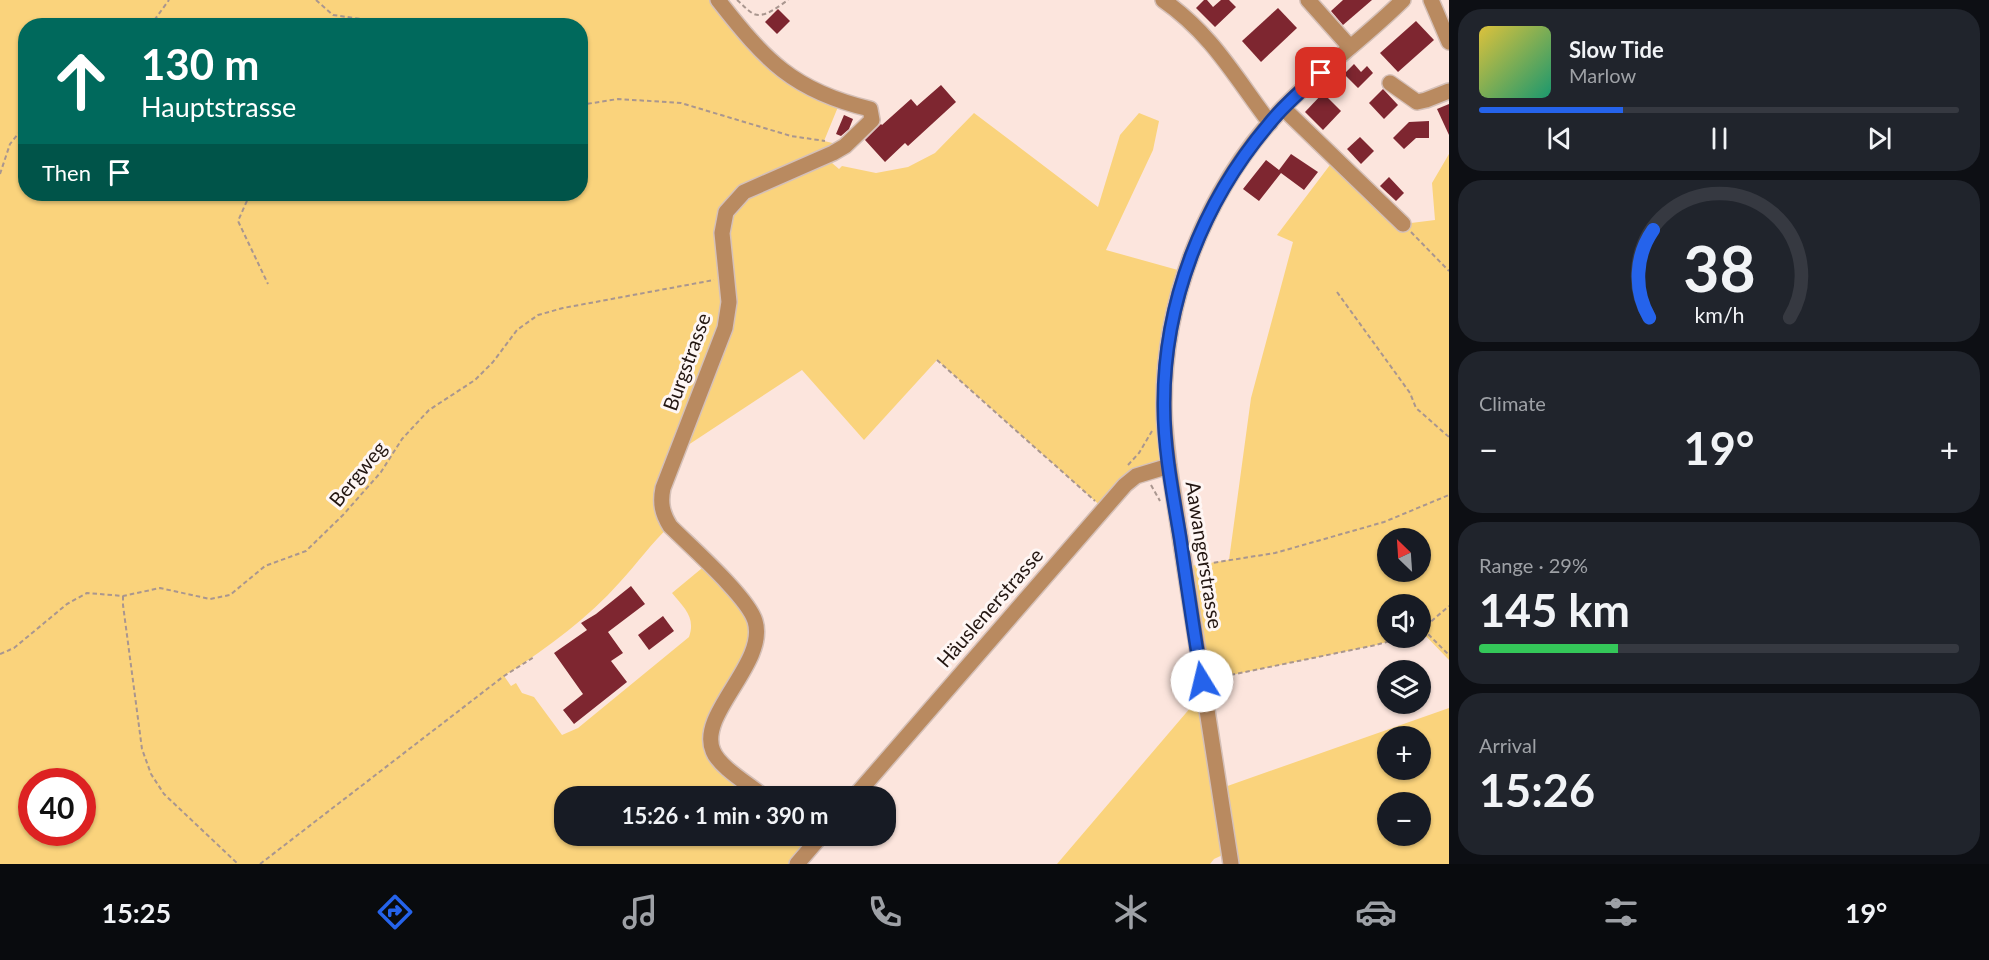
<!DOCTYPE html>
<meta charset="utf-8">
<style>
body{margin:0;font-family:Lato,sans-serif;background:#20242c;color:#f1f3f6;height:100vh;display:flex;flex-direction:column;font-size:22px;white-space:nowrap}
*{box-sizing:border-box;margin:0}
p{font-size:20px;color:#9ea1a6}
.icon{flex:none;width:33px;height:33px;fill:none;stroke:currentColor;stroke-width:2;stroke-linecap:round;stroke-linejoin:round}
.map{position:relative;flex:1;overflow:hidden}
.details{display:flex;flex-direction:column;gap:9px;padding:9px;background:#0d0f14;width:540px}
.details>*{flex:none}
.hud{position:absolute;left:18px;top:18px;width:570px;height:183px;border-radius:24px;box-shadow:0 2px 4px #0004;background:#00695c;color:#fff;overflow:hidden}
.needle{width:39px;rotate:335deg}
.buttons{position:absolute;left:1377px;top:528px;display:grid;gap:12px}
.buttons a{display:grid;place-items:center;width:54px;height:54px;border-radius:50%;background:#171b24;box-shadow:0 2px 4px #0004;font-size:30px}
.speed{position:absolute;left:18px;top:768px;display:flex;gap:12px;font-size:30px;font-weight:700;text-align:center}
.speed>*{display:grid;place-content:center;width:78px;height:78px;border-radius:50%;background:#171b24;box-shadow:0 2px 4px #0004;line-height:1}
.speed .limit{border:9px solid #d22;background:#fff;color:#111}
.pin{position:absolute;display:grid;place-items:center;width:51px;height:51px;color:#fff;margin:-26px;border-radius:12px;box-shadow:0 3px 9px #0006}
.me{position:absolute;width:66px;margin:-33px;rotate:351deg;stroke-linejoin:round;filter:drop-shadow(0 0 4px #0008)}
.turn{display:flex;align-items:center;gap:21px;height:126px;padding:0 24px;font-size:27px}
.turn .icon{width:78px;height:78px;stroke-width:2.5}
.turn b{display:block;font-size:42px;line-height:51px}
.then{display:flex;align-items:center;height:57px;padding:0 24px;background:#0003;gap:12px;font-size:22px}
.big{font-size:45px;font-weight:700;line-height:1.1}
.details .card{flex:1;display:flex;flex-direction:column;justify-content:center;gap:9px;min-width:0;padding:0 21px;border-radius:24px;background:#20242c}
.details .dial{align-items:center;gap:0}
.dial svg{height:156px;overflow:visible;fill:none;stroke:#363941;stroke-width:7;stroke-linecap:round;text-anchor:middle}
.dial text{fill:#f1f3f6;stroke:none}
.song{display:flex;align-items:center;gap:18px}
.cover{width:72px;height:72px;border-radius:9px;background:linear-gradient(135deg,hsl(50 70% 55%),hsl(160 70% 35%))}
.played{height:6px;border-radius:3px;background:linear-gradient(90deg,#2563eb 30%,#363941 30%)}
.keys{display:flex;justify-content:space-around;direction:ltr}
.heat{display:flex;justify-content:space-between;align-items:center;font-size:33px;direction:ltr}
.charge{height:9px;border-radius:4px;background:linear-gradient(90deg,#34c759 29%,#363941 0)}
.trip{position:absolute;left:554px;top:786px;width:342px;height:60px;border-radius:24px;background:#171b24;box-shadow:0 2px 4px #0004;font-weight:700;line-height:60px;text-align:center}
.tab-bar{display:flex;height:96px;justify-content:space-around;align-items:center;background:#090b0e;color:#9ea1a6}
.tab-bar .icon{width:42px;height:42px}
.tab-bar .current{color:#2563eb}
.tab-bar b{font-size:27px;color:#f1f3f6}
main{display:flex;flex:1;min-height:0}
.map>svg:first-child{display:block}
</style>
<main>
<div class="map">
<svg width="1449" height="864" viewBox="0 0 1449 864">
<rect width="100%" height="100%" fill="#fce5dd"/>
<!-- green -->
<g fill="#fad37c" fill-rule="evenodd">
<path d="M 0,0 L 718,0 L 747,37 L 840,102 L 824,141 L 845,146 L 833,154 L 832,163 L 839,169 L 842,166 L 876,173 L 908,167 L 935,153 L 974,113 L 1098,207 L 1120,135 L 1139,113 L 1159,121 L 1153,150 L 1106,250 L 1185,272 L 1173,314 L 1169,466 L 1156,469 L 1104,509 L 937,360 L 864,440 L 802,370 L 676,453 L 663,488 L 670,526 C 651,543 637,564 620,582 C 587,619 546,649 504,676 L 511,686 L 516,683 L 522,693 L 534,697 L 562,735 L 578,728 L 689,637 C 696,617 684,608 672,593 L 707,564 L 757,633 L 713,724 L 713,752 L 763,796 L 564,796 L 564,836 L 811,836 L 817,840 L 797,864 L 0,864 ZM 26,26 L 580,26 L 580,194 L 26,194 ZM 32,782 L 82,782 L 82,832 L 32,832 Z"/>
<path d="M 1449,154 L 1449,660 L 1421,631 L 1420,604 L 1388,604 L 1388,638 L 1400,638 L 1376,645 L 1202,681 L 1184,567 L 1229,560 L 1251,398 L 1293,242 L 1277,235 L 1336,157 L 1403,224 L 1435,220 L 1432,183 ZM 1388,538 L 1420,538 L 1420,572 L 1388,572 Z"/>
<path d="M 1203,693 L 1219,789 L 1449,708 L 1449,864 L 1231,864 L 1229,852 L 1214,859 L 1210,864 L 1057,864 ZM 1388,736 L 1420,736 L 1420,770 L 1388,770 ZM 1388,802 L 1420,802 L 1420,836 L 1388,836 Z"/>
</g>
<!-- building -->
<g fill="#7e2630">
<polygon points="1204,0 1207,0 1213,7 1221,0 1229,0 1236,7 1215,27 1196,8"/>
<polygon points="1343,0 1372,0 1343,25 1331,11"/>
<polygon points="1278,8 1297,28 1261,62 1242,41"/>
<polygon points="778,9 790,21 777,34 765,22"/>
<polygon points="1416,21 1434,40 1398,72 1380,53"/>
<polygon points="1354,64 1361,72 1367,66 1373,73 1358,88 1344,74"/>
<polygon points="941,85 956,102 908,146 905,143 885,162 865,140 881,124 882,125 911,99 917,106"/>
<polygon points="1383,89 1398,105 1384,119 1369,103"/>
<polygon points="1323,93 1341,111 1323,130 1305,112"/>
<polygon points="1449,104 1449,135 1437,109"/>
<polygon points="844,115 853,119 849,129 841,136 836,134"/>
<polygon points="1429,121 1429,138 1416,138 1404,149 1393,138 1409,122"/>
<polygon points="1360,137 1374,151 1361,164 1347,149"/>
<polygon points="1291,154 1318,172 1304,190 1281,173 1259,201 1243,189 1266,160 1279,170"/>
<polygon points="1389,177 1404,193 1396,201 1380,186"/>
<polygon points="631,586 645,604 608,632 623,653 611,661 627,682 574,724 563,710 583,694 554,653 587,630 581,623 596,614"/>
<polygon points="663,616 674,631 649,650 638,635"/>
</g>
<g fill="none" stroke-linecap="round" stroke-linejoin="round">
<defs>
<g id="minor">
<path d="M 718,0 C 765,60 793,91 870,109 L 872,120 L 845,146 L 833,153 L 744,192 L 726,212 L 722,233 L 729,302 L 725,328 L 663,488 C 660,503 662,513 670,526 C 690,546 748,597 755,621 C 768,663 697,714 713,751 C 719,767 750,785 763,796"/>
<path d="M 1163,0 C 1212,34 1235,77 1270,123"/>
<polyline points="1308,0 1350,47"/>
<polyline points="1431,0 1449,42"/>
<polyline points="1390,83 1417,102 1426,100 1449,91"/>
<polyline points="1283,108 1403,224"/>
<polyline points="855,796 1125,485 1136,476 1169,466"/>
<polyline points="797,864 821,836"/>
<path d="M 1231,864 L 1169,466 C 1167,447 1164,427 1164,407 C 1163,298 1207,189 1281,110 C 1319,70 1364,39 1403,0"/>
</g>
</defs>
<!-- minor casing -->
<use href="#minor" stroke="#d5c0b8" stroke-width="18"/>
<!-- path -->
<g stroke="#a9968f" stroke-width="2" stroke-dasharray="4.5 3" stroke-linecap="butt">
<polyline points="316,0 333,15 361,19"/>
<path d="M 737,0 C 742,4 746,9 752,13 C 763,20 779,6 788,0"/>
<polyline points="150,26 169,0"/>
<polyline points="580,105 618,99 681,103 791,136 825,141"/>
<polyline points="0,174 10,144 26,124"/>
<polyline points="250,194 238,221 268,284"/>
<polyline points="1411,232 1449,271"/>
<polyline points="1337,292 1410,393 1416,408 1449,437"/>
<polyline points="937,360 1095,501"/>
<polyline points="1128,465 1139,453 1152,431"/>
<polyline points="1151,485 1160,501"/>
<polyline points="1199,565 1275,553 1384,522 1449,495"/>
<polyline points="123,596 123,605 142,749 151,774 164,794 238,864"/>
<polyline points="1423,629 1449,655"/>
<polyline points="1420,631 1449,606"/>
<polyline points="0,654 14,648 67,604 87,593 123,596 160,588 210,599 230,595 265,566 306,551 343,515 381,472 402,439 429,410 475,380 493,362 517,330 538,315 563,308 714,280"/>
<polyline points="1216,678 1376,645 1400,638"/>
<polyline points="260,864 504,676 534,657"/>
</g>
<!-- minor -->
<use href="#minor" stroke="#b98a60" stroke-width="15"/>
</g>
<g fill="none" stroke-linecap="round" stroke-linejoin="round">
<defs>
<path id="route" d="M 1202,681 C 1194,633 1187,585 1180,537 C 1173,495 1164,450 1164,407 C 1163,304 1202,203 1269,124 C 1284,105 1303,89 1321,73"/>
</defs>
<!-- route casing -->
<use href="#route" stroke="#184099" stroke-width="15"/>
<!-- route -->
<use href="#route" stroke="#2563eb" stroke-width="10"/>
</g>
<g text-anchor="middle" stroke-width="6" stroke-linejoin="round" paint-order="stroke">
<!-- street labels -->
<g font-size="20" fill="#231611" stroke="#fef6f4">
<text transform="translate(687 362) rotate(-70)" y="7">Burgstrasse</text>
<text transform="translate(358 474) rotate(-51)" y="7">Bergweg</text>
<text transform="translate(1204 555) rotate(81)" y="7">Aawangerstrasse</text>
<text transform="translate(990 608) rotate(-49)" y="7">Häuslenerstrasse</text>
</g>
</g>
</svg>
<div class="buttons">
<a><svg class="needle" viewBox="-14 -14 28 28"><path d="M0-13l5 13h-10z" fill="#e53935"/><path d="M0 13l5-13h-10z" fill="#9ea1a6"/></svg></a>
<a><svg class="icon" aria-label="sound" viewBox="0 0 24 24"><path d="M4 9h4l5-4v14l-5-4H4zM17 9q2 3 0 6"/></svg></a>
<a><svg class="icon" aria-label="layers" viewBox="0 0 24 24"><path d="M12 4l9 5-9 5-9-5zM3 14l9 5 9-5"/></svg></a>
<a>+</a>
<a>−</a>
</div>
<div class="speed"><div class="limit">40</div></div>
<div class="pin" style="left:1321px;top:73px;background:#d93025"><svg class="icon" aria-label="arrive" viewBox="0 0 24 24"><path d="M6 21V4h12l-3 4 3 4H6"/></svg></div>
<svg class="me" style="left:1202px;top:681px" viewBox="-20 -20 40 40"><circle r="19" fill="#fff"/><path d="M0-13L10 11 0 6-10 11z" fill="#2563eb"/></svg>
<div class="trip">15:26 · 1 min · 390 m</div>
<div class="hud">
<div class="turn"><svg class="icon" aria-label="ahead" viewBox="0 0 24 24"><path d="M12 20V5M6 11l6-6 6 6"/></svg><div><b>130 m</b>Hauptstrasse</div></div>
<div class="then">Then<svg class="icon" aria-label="arrive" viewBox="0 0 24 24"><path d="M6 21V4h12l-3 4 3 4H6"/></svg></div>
</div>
</div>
<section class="details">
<div class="card">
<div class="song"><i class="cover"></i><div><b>Slow Tide</b><p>Marlow</p></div></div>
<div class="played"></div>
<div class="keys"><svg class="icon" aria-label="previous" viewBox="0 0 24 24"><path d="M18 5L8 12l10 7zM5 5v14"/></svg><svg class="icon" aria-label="pause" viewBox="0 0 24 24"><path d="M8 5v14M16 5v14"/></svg><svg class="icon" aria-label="next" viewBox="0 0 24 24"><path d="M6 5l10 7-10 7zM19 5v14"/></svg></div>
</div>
<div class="card dial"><svg viewBox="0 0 100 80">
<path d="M14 69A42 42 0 1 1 86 69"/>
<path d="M14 69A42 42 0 0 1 16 24" stroke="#2563eb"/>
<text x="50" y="56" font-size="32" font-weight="700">38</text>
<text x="50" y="72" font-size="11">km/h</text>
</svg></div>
<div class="card"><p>Climate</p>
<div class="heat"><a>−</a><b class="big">19°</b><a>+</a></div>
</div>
<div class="card"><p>Range · 29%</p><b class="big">145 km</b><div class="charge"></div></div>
<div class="card"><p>Arrival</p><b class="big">15:26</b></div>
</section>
</main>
<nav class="tab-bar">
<b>15:25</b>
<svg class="icon current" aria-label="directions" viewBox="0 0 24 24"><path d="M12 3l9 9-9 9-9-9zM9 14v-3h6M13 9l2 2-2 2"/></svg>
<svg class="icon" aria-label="music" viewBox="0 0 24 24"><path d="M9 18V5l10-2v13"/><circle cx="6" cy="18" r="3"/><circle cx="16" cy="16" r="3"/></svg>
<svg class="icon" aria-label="phone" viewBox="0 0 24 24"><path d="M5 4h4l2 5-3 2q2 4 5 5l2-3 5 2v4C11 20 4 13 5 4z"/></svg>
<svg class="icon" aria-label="climate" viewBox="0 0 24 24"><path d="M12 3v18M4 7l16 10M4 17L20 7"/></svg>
<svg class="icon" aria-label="car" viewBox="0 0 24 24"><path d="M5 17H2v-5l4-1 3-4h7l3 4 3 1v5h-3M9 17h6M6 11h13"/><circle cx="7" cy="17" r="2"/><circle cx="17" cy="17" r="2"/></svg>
<svg class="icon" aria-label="filters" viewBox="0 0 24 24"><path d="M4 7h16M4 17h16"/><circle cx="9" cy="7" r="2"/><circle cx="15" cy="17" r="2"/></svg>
<b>19°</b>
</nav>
